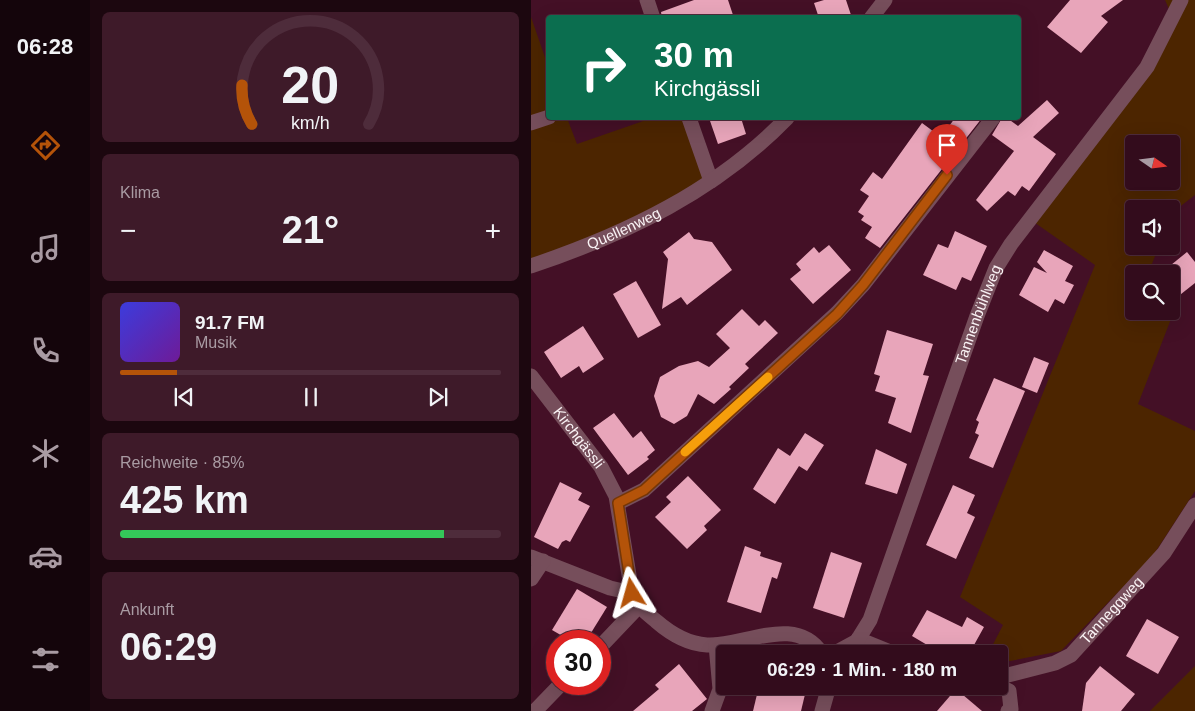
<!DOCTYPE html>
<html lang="de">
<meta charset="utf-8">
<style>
body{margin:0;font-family:Helvetica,sans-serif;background:#3e1a29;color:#f1f3f6;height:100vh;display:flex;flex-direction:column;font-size:19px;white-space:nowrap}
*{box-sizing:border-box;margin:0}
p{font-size:16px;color:#a99ba3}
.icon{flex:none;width:28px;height:28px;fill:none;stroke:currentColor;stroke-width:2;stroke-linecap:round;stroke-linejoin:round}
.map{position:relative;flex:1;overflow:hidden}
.sheet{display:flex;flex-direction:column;gap:12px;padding:12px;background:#1c070f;width:441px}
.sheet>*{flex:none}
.hud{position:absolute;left:15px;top:15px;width:475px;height:105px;border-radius:5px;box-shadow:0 5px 20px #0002,0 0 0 1px #4e2c3b;background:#0b6e4f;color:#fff;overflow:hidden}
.needle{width:32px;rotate:104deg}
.controls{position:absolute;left:594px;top:135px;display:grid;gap:10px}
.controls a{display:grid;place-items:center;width:55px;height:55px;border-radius:5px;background:#330c1c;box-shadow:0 5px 20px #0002,0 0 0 1px #4e2c3b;font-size:25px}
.speed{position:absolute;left:15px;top:630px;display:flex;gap:10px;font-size:25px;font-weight:700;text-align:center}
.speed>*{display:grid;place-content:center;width:65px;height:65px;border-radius:50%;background:#330c1c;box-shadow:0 5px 20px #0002,0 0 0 1px #4e2c3b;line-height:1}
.speed .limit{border:8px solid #d22;background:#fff;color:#111}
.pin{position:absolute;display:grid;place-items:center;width:42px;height:42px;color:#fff;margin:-51px -21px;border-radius:50% 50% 50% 0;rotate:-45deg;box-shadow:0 0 5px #0007}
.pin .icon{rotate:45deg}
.me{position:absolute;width:55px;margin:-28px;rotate:352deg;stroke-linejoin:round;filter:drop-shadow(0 0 4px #0008)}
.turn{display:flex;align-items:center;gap:18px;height:105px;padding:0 25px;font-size:22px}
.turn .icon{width:65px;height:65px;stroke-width:2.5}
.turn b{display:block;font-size:35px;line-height:42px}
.big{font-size:38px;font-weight:700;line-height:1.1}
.sheet .tile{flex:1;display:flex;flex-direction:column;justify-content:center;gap:8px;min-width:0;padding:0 18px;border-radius:8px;background:#3e1a29}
.sheet .dial{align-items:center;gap:0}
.dial svg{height:130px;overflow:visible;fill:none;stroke:#4e2c3b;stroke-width:7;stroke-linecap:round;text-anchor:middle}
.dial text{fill:#f1f3f6;stroke:none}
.song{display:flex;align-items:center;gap:15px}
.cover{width:60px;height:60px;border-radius:8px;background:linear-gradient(135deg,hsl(240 70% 55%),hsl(280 70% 35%))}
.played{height:5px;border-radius:2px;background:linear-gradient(90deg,#b45309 15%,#4e2c3b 15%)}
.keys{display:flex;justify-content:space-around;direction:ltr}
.heat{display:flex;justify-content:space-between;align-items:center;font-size:28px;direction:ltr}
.charge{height:8px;border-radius:4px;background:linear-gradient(90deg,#34c759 85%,#4e2c3b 0)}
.trip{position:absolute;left:185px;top:645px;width:292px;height:50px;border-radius:5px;background:#330c1c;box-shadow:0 5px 20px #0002,0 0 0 1px #4e2c3b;font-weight:700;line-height:50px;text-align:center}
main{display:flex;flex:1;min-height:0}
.tab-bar{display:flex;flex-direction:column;width:90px;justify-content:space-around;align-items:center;background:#14050b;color:#a99ba3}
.tab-bar .icon{width:35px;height:35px}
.tab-bar .active{color:#b45309}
.tab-bar b{font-size:22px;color:#f1f3f6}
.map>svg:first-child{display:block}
</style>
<main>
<nav class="tab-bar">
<b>06:28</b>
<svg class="icon active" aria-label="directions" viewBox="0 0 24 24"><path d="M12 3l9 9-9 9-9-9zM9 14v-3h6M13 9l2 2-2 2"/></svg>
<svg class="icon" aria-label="music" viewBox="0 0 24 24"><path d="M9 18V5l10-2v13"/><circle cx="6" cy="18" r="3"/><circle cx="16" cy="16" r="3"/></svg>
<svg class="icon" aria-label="phone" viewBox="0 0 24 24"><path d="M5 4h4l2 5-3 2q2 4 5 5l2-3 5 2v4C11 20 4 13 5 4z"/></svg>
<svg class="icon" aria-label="climate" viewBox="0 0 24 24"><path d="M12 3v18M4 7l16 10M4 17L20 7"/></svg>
<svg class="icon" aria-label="car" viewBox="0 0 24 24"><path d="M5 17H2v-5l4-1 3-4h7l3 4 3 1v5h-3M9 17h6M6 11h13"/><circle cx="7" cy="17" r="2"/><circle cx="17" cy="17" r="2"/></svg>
<svg class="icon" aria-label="filters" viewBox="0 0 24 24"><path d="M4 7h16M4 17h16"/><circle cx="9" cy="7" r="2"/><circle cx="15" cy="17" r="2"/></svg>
</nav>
<section class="sheet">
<div class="tile dial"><svg viewBox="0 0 100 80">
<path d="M14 69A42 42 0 1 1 86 69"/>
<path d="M14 69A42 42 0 0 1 8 45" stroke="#b45309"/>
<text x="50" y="56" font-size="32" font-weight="700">20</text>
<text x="50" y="72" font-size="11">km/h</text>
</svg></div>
<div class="tile"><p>Klima</p>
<div class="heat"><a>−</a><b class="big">21°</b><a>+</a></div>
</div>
<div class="tile">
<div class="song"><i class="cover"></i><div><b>91.7 FM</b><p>Musik</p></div></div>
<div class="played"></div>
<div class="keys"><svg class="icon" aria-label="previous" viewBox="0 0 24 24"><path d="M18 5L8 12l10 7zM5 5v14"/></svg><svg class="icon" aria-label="pause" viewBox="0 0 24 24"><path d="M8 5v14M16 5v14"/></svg><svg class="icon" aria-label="next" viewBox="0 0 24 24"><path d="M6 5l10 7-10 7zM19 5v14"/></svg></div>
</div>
<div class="tile"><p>Reichweite · 85%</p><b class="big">425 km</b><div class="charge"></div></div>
<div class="tile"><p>Ankunft</p><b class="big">06:29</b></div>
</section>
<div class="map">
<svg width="664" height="711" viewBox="0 0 664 711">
<rect width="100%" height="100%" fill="#441026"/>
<!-- green -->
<g fill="#4c2500" fill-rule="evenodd">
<path d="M 634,0 L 664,0 L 664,195 L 642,212 L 640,215 L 640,209 L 602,209 L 602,246 L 628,246 L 617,274 L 602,274 L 602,311 L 633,311 L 640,319 L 607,404 L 664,431 L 664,491 L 621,557 L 530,651 L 469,663 L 469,654 L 457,654 L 472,625 L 429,597 L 564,265 L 500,220 L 616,67 L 641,16 ZM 602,144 L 640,144 L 640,181 L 602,181 Z"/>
<polygon points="0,17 17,66 18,118 36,118 46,144 121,118 158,118 180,181 0,266"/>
<polygon points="664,666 664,711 619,711"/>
</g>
<!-- building -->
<g fill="#e8a5ba">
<polygon points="163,0 197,0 203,18 131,18 130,12"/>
<polygon points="293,0 315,0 321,18 288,18 283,3"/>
<polygon points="539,0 592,0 570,16 577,22 550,53 516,27"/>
<polygon points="516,100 528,113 502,137 525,154 498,191 491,186 484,196 477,191 456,211 445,200 483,151 461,135 471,118 476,118 487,126"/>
<polygon points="178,118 210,118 215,134 187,144"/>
<polygon points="424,118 451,118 349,248 334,238 341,227 330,220 333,216 327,212 338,196 329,190 342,172 351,179 391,123 410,137"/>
<polygon points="424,231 456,246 440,281 431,277 425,290 392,275 407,244 417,248"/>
<polygon points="158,232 163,239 181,242 201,270 156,305 150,297 131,309 137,259 132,252"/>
<polygon points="298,245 320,270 282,304 259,279 270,270 265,264 283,247 288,253"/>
<polygon points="513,250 542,266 534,281 543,285 533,304 524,299 517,312 488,295 503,267 516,273 506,262"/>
<polygon points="656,252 664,262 664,283 640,302 640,265"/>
<polygon points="105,281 130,325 107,338 82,294"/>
<polygon points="211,309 228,326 234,320 247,333 214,364 218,368 198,387 200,389 183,404 167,394 156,416 143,424 130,417 123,396 129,377 148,366 167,361 178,367 199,348 185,334"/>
<polygon points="52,326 73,359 52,373 48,366 30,378 13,352"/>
<polygon points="356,330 402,344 392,375 398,376 380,433 357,423 365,398 344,391 349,376 343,374"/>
<polygon points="503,357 518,363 506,393 491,387"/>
<polygon points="463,378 494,391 462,468 438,458 448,435 444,433 448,422 445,420"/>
<polygon points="83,413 102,438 110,431 124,450 116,457 118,459 97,475 62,428"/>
<polygon points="274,433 293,445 276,471 268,466 244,504 222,489 247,448 259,456"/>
<polygon points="345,449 376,464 366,494 334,484"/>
<polygon points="157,476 190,510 173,526 176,530 156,549 124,517 140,502 135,497"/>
<polygon points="29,482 51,493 47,500 59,506 39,542 35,540 31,542 27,549 3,537"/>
<polygon points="422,485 444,495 436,513 444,517 425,559 395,545"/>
<polygon points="214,546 230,552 229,556 251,563 246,579 241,577 230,613 196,602"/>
<polygon points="300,552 331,563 313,618 282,608"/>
<polygon points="46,589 76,607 55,641 40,641 21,630"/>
<polygon points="396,610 431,627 436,617 453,627 438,654 400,654 403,649 381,636"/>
<polygon points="616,619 648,637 627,674 595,656"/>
<polygon points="148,664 176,699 161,711 102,711 128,689 124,685"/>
<polygon points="569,666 604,694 590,711 551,711 555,683"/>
<polygon points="228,686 276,686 270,711 222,711"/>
<polygon points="425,689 451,711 406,711"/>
</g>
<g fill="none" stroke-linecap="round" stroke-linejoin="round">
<!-- minor -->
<g stroke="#764e5b" stroke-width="15">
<polyline points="116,0 122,18"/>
<polyline points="340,18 354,0"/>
<polyline points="158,118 180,181"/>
<polyline points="0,123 18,117"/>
<path id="s1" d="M 0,266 C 95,234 185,191 256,118"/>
<path id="s2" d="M 0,376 L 70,467 L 85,496 L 101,593"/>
<polyline points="87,503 113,490 306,313 332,285 462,118"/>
<path d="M 0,557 L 79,588 L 101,593 C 106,606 114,612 125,621 C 140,634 156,644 176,645 C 212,647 265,613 291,654"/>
<polyline points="0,579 12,561"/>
<polyline points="327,639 364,654"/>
<polyline points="69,647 108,606"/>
<path id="s3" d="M 302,654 L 326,641 L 339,620 L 446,316 L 465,268 L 480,244 L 616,67 L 650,0"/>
<path id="s4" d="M 469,677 L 524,663 L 540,655 L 633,553 L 664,505"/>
<polyline points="468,686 478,691 480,709 477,711"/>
<polyline points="4,711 30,684"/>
<polyline points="181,711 189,689 185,645"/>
<polyline points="291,711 298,686"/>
</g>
</g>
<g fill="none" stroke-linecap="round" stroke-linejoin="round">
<defs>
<polyline id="route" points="101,593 87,503 113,490 306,314 332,285 416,175"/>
</defs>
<!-- route casing -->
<use href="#route" stroke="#753606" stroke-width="12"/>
<!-- route -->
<use href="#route" stroke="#b45309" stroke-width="9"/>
<!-- slow -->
<polyline stroke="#f59e0b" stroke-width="9" points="154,452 237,377"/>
</g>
<g text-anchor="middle" stroke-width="5" stroke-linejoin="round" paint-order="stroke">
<!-- street labels -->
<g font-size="15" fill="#faf3f5" stroke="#38051c">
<text dy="5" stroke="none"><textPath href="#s1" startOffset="100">Quellenweg</textPath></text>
<text dy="5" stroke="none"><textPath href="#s3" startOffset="376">Tannenbühlweg</textPath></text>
<text dy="5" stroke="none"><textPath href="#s2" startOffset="78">Kirchgässli</textPath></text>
<text dy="5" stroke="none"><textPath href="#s4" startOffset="135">Tanneggweg</textPath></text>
</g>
</g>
</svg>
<div class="controls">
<a><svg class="needle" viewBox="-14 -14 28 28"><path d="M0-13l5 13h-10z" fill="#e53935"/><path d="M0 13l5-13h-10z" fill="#a99ba3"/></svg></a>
<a><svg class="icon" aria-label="sound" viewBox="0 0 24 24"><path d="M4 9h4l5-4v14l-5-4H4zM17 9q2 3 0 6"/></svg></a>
<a><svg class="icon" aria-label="search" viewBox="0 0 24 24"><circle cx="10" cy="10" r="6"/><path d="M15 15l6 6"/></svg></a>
</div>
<div class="speed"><div class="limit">30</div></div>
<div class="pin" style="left:416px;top:175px;background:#d93025"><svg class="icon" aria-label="arrive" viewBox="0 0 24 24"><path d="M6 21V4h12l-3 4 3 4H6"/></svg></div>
<svg class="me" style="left:101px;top:593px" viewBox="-20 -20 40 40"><path d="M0-17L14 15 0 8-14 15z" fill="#b45309" stroke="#fff" stroke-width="4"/></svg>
<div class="trip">06:29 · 1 Min. · 180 m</div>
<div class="hud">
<div class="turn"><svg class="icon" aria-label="right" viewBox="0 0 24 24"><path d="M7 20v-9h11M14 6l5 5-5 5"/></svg><div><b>30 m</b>Kirchgässli</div></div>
</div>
</div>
</main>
